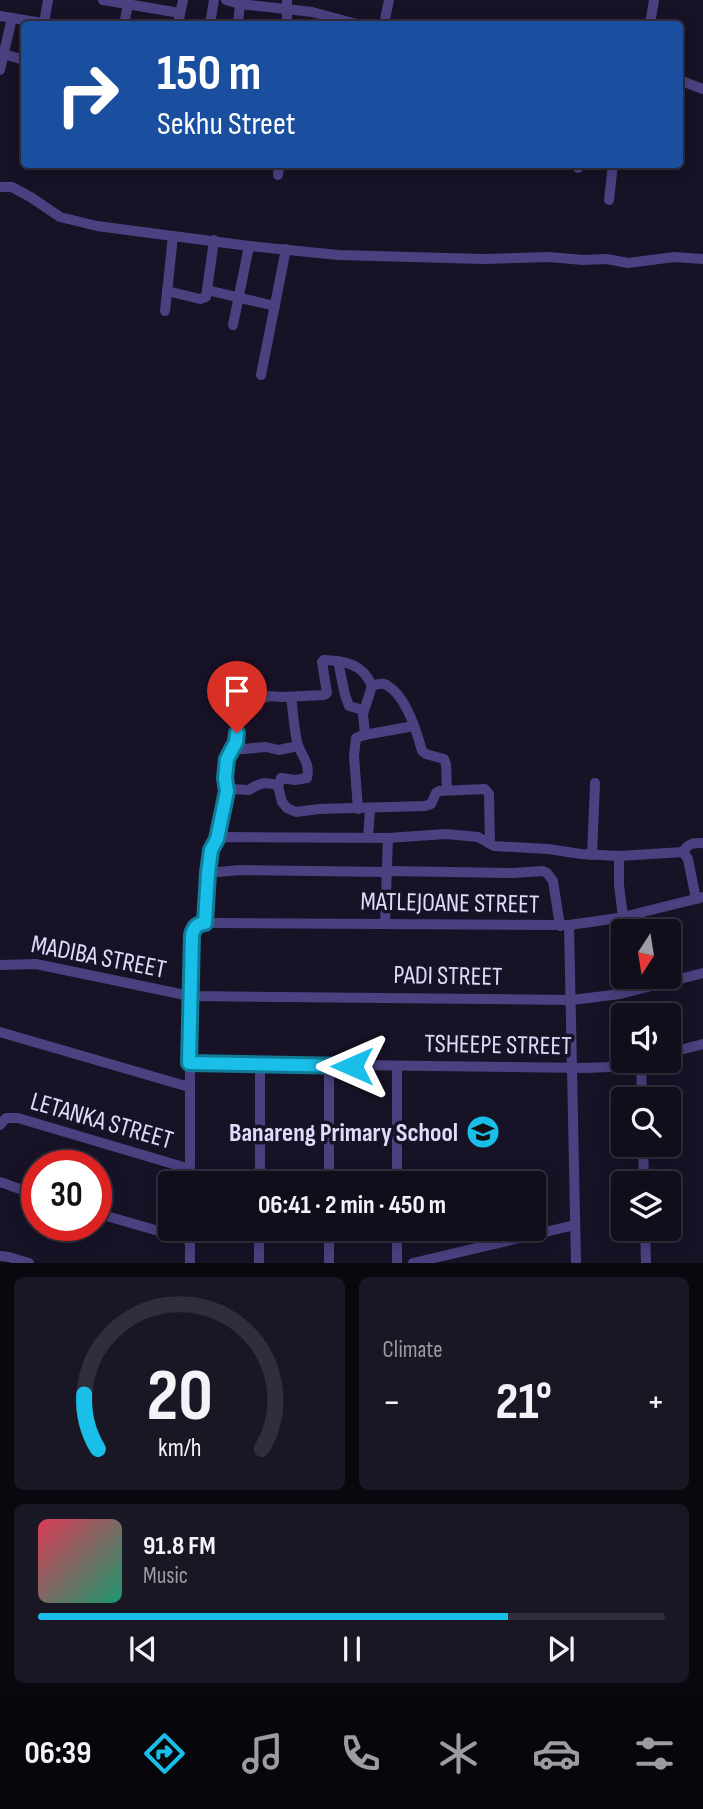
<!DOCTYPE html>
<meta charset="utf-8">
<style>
body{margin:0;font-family:"Sofia Sans Condensed",sans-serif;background:#1a1725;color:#f1f3f6;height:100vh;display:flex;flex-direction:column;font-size:26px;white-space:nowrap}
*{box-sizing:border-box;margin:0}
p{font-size:23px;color:#9c9ca3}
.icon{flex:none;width:38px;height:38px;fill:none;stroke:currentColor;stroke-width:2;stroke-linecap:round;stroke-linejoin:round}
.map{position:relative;height:1263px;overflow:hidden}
.details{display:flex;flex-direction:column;gap:14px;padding:14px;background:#09080f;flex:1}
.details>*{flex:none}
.banner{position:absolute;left:21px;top:21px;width:662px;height:147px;border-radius:7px;box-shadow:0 4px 18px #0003,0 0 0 2px #302e3b;background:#1a4fa0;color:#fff;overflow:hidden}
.needle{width:46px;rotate:192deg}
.tools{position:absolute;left:611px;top:919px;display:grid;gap:14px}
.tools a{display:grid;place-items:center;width:70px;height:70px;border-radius:7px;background:#110e1c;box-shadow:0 4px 18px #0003,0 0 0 2px #302e3b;font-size:35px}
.speed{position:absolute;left:21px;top:1150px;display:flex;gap:14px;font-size:35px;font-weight:700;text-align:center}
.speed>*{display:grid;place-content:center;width:91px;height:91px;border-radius:50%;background:#110e1c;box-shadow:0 4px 18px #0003,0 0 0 2px #302e3b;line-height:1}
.speed .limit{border:10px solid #d22;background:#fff;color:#111}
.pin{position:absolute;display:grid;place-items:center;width:60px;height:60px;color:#fff;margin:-72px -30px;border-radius:50% 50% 50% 0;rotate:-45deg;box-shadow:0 0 7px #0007}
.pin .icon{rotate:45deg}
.me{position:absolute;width:77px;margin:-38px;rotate:270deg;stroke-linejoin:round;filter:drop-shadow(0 0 5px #0008)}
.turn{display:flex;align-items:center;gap:24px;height:147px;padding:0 21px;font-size:32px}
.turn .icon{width:91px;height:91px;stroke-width:2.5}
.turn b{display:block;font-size:49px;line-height:60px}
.big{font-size:52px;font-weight:700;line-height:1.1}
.details .card{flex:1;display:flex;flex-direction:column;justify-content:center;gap:10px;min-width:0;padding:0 24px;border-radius:10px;background:#1a1725}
.details .dial{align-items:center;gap:0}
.dial svg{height:182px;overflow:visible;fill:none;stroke:#302e3b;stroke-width:7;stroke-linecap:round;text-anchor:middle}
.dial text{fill:#f1f3f6;stroke:none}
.song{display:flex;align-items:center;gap:21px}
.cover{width:84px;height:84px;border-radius:10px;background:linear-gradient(135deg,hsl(350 70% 55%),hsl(160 70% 35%))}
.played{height:7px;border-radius:4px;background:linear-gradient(90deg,#19bee9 75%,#302e3b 75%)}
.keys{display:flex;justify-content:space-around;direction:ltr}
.heat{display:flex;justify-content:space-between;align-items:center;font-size:38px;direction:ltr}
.details .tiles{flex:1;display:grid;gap:14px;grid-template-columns:1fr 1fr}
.card:last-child{grid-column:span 2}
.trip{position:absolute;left:158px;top:1171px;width:388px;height:70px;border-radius:7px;background:#110e1c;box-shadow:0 4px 18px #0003,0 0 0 2px #302e3b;font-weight:700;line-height:70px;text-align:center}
.menu{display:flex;height:112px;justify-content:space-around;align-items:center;background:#07060b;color:#9c9ca3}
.menu .icon{width:49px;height:49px}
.menu .current{color:#19bee9}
.menu b{font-size:32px;color:#f1f3f6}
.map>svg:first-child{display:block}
</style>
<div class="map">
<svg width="703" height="1263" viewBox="0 0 703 1263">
<rect width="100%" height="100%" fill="#171226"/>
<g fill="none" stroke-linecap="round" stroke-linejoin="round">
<!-- minor -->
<g stroke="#4a4180" stroke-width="10">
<polyline points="103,0 180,13"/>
<polyline points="226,0 240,4 312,12 357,24"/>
<polyline points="0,16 48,24"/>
<polyline points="44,23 48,0"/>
<polyline points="124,24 129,0"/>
<polyline points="178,24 183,0"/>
<polyline points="210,24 214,0"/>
<polyline points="238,24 240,4"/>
<polyline points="287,24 287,0"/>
<polyline points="384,24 389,0"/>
<polyline points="650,24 654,0"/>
<polyline points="4,54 24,60"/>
<polyline points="0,70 12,18"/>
<polyline points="679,80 703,89"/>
<polyline points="578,168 578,164"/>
<polyline points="278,175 279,164"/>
<polyline points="0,187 12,187 32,198 60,217 97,226 249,246 338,255 483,259 549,257 583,260 607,259 628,263 674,257 703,259"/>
<polyline points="609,200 613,164"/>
<polyline points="207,290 275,306"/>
<polyline points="167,291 200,299 206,297 214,240"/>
<polyline points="165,311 173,236"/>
<polyline points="233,325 249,246"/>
<polyline points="261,375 286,249"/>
<polyline points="338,661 345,695 349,706 363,710"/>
<path d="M 372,686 C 377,684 383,682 388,686 C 406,697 417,732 422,751 L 426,754 L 444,759 L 446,764 L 447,790"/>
<polyline points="232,750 266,747 279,750 298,746"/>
<path d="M 278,786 L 281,778 L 295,780 L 307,778 C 311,763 300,754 297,742 C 294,727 293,712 291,697"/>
<path d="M 227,791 C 224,780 224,766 229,756 C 231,751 235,746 236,740 C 239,728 233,718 233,706 L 247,704 L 269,696 L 281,697 L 324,695 L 327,693 L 322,662 L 324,660 C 346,661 363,664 372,686 L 363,714 L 365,735"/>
<polyline points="358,809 354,756 356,738 364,735 414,726"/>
<polyline points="368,838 370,809"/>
<path d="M 217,839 L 227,791 L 232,789 L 249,790 C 259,783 266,781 278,786 L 282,802 L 287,808 L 296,812 L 319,809 L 425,806 L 431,804 L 436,793 L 439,791 L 485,789 L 489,794 L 490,844"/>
<path d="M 683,852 C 688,843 693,843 703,843"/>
<polyline points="592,855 595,783"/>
<polyline points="619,856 619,885 623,917"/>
<polyline points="387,871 513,873 543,871 547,873 553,881 560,926"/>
<polyline points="208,873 240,870 387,872"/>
<path d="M 205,923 C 206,900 203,858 217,839 L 226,837 L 388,838 L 446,834 L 478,837 L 494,846 L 548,849 L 581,854 L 619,856 L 683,852 L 688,859 L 696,899"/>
<polyline points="385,924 388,838"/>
<polyline points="569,925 576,1263"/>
<polyline points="0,965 36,964 190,996 572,1000 620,994 703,973"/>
<polyline points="0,1032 189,1087"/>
<polyline points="668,1053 703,1044"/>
<polyline points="641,1060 642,1099"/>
<polyline points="189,1063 586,1068 609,1067 638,1060"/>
<polyline points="329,1066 329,1183"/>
<polyline points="397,1066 397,1183"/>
<polyline points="0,1125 6,1118 18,1118 190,1169"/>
<polyline points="643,1144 644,1183"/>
<polyline points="0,1182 37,1195"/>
<path d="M 190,1183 L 190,996 L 192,935 C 195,924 202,923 212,923 L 569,925 L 619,918 L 703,897"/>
<polyline points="260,1183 260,1065"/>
<polyline points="96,1213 190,1240"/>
<polyline points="190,1228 190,1263"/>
<polyline points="329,1228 329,1263"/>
<polyline points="397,1228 397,1263"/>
<polyline points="645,1228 646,1263"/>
<polyline points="0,1256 9,1257 29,1263"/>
<polyline points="259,1263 259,1228"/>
<polyline points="413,1263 575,1225"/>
</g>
</g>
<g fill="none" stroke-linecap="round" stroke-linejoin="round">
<defs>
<path id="route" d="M 237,733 L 236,742 L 227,759 L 225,778 L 227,791 L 217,839 L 211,850 L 208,873 L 205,923 C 197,924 194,927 192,935 L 189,1063 L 352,1066"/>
</defs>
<!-- route casing -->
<use href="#route" stroke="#107c97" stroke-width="18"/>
<!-- route -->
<use href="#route" stroke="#19bee9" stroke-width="12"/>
</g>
<!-- icons -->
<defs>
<symbol id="school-disc" viewBox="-11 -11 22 22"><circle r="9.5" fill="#19bee9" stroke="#171226"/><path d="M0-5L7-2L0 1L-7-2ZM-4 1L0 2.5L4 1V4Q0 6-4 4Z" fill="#111"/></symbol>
</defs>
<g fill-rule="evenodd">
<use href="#school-disc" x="464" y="1113" width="38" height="38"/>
</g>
<g text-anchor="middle" stroke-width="7" stroke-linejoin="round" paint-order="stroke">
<!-- street labels -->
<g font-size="26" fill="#e1dafb" stroke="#171226">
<text transform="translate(450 902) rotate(1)" y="9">MATLEJOANE STREET</text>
<text transform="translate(99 956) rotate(11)" y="9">MADIBA STREET</text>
<text transform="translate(448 975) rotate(1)" y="9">PADI STREET</text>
<text transform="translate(498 1044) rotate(1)" y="9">TSHEEPE STREET</text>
<text transform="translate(102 1120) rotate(16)" y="9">LETANKA STREET</text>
</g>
<!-- poi labels -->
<g font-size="26" font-weight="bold" fill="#e1dafb" stroke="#171226" text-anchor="end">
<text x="458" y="1141">Banareng Primary School</text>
</g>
</g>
</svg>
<div class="tools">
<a><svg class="needle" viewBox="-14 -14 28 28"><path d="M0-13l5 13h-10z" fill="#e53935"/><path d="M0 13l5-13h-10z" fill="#9c9ca3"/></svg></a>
<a><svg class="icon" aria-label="sound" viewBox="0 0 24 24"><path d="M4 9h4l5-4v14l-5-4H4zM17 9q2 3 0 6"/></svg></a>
<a><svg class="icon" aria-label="search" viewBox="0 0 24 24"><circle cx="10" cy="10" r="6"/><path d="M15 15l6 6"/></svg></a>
<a><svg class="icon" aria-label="layers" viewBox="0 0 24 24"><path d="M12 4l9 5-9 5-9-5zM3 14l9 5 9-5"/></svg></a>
</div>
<div class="speed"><div class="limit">30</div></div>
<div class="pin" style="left:237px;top:733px;background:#d93025"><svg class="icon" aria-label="arrive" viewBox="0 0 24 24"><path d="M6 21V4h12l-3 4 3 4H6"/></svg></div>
<svg class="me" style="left:352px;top:1066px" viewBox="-20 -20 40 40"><path d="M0-17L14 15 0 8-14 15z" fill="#19bee9" stroke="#fff" stroke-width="4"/></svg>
<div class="trip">06:41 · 2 min · 450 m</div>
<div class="banner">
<div class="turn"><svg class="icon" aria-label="right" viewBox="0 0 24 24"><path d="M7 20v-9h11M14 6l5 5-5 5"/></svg><div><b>150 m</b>Sekhu Street</div></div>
</div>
</div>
<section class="details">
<div class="tiles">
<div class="card dial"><svg viewBox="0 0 100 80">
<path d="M14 69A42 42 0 1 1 86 69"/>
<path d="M14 69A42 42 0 0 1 8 45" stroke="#19bee9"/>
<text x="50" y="56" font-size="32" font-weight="700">20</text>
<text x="50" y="72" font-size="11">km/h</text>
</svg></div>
<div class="card"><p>Climate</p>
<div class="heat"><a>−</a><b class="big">21°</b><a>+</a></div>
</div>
<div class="card">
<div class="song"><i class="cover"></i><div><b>91.8 FM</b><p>Music</p></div></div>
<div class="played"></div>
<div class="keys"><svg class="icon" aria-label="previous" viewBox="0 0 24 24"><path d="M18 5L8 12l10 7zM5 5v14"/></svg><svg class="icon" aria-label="pause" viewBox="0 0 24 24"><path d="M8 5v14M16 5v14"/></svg><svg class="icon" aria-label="next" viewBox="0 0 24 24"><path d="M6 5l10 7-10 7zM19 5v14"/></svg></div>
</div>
</div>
</section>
<nav class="menu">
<b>06:39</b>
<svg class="icon current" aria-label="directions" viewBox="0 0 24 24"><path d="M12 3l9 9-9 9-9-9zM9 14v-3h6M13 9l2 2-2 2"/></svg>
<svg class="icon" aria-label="music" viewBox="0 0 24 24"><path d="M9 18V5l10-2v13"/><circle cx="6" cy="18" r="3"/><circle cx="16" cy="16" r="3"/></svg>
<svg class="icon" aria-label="phone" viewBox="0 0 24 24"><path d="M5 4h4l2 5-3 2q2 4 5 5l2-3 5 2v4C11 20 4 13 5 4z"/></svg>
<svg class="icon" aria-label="climate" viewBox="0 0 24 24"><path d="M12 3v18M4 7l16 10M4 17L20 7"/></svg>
<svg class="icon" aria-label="car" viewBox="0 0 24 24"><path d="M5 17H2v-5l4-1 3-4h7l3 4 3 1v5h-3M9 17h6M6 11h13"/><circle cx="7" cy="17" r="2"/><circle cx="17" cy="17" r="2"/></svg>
<svg class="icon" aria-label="filters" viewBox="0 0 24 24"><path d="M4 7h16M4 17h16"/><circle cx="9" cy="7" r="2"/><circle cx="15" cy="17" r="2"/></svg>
</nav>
